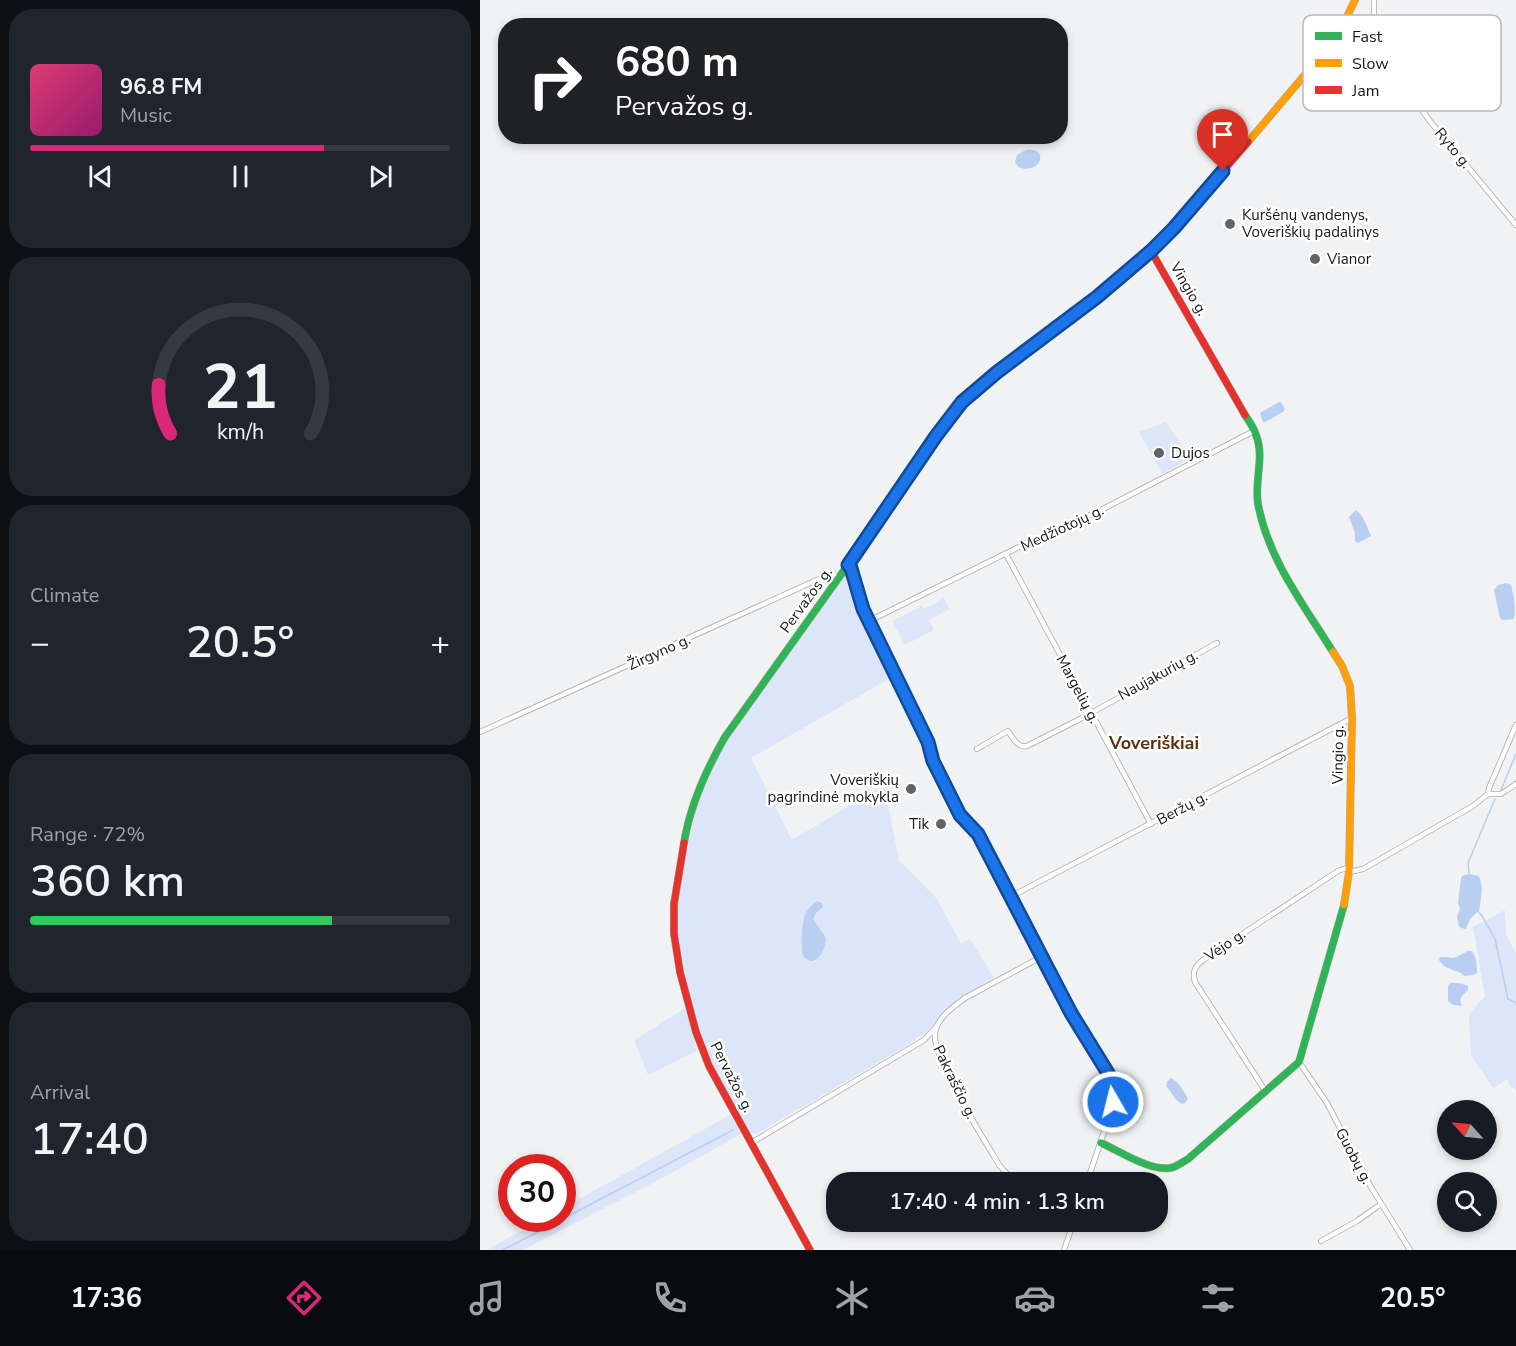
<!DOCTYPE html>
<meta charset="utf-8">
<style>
body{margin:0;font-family:"Nunito Sans",sans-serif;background:#20242c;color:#f1f3f6;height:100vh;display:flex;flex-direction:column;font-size:22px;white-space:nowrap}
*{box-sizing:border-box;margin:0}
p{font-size:20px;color:#9ea1a6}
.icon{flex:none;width:33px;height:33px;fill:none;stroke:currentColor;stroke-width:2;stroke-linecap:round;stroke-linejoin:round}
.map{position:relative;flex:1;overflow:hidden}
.details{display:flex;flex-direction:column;gap:9px;padding:9px;background:#0d0f14;width:480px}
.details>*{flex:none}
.hud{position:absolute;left:18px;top:18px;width:570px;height:126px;border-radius:24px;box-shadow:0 3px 9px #0003;background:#202124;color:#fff;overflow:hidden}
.needle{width:39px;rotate:297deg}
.tools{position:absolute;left:957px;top:1100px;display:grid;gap:12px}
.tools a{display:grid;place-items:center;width:60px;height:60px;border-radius:50%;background:#171b24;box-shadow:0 3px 9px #0003;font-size:30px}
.speed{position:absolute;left:18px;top:1154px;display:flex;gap:12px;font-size:30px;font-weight:700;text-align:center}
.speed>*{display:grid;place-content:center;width:78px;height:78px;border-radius:50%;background:#171b24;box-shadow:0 3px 9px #0003;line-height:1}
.speed .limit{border:9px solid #d22;background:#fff;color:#111}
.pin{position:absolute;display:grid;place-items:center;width:51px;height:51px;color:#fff;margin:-62px -26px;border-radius:50% 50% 50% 0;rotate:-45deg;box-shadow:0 0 6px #0007}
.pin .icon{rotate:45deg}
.me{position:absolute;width:66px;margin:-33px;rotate:352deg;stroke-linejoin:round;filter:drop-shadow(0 0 4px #0008)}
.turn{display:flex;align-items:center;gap:21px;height:126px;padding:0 18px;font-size:27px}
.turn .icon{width:78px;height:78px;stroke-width:2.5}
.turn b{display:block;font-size:42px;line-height:51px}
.big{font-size:45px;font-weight:600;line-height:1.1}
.details .tile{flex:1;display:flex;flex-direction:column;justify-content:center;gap:9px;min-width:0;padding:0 21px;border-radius:24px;background:#20242c}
.details .dial{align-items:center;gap:0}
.dial svg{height:156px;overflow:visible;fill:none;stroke:#363941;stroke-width:7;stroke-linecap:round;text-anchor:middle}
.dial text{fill:#f1f3f6;stroke:none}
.song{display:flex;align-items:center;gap:18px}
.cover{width:72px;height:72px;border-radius:9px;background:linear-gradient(135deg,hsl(340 70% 55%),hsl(320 70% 35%))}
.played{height:6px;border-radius:3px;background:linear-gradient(90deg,#db2777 70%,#363941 70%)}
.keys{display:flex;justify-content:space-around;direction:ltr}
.heat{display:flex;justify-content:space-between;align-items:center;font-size:33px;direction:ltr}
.charge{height:9px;border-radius:4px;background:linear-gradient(90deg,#34c759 72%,#363941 0)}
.trip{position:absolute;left:346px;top:1172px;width:342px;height:60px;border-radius:24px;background:#171b24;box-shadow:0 3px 9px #0003;font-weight:600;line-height:60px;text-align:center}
.menu{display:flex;height:96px;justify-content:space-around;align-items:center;background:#090b0e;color:#9ea1a6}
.menu .icon{width:42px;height:42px}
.menu .selected{color:#db2777}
.menu b{font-size:27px;color:#f1f3f6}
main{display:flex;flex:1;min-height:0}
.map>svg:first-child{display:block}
</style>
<main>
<section class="details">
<div class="tile">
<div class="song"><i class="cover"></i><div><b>96.8 FM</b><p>Music</p></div></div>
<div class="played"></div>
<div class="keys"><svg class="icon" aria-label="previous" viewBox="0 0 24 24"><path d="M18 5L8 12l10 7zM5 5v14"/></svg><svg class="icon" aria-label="pause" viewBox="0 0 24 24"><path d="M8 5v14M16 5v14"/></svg><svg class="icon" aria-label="next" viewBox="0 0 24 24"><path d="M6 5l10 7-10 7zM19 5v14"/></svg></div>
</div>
<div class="tile dial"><svg viewBox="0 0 100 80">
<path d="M14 69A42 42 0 1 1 86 69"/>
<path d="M14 69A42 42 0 0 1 8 44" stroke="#db2777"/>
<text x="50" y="56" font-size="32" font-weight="700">21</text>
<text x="50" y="72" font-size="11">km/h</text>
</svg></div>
<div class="tile"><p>Climate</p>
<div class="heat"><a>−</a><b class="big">20.5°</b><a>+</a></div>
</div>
<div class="tile"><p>Range · 72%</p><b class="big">360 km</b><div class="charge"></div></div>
<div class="tile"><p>Arrival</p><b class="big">17:40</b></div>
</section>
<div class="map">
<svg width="1036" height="1250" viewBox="0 0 1036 1250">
<rect width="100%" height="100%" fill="#f1f2f4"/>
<!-- green -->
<g fill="#dce6f8">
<polygon points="686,422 710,458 682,474 659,432"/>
<polygon points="367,575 372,581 379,606 414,676 271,758 312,840 404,785 419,860 457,899 481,944 490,939 514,978 480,998 446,1032 428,1045 276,1134 271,1133 267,1130 236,1076 225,1049 217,1024 202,967 198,940 198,910 200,880 218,800 232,767 244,744 309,650 364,576"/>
<polygon points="464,598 470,609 449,620 454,630 425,645 412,621 442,606 444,609"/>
<polygon points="1025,910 1026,935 1036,953 1036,1090 1031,1087 1027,1079 1013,1088 991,1055 989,1014 1005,996 993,927"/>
<polygon points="206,1008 217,1051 168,1075 154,1040"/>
<polygon points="250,1115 261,1134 177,1181 43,1250 7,1250 64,1218 82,1218 83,1208"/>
</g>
<!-- water -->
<g fill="#bacef2">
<path d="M 546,150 C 571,147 560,176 538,167 L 535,162 L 537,155 Z"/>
<polygon points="799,402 801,402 805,409 803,412 785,422 783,422 780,413"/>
<path d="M 876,510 C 884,516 887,527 891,536 L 878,543 L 875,541 L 875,533 L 869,517 Z"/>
<path d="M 1026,583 L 1031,585 C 1034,596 1036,609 1034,619 L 1022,620 L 1020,618 L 1014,590 L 1018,585 Z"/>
<polygon points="989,874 999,876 1002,887 1000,906 999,910 990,919 986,929 981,928 979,926 977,917 980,909 978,902 981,879 982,876"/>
<path d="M 337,901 L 342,903 L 343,907 L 336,913 L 333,919 L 346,938 C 346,948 336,970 324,957 C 320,951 322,922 325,915 C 328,909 331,905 337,901 Z"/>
<path d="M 988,951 L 992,951 C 997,958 997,965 997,973 L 993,975 L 985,976 C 977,969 966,971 959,960 L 960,957 L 966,957 L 974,958 Z"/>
<polygon points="970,983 979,983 988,986 988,990 982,996 980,1000 982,1006 973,1005 968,1001 968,986"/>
<path d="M 691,1078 C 699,1082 704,1091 708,1099 L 705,1103 L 702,1104 C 694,1100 692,1092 686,1086 L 687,1082 Z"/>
</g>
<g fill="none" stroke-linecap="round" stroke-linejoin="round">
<!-- stream -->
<g stroke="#bacef2" stroke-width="1.5">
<polyline points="1021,790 1036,754"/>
<polyline points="989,874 988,863 1015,799"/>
<polyline points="998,911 1002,916 1015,939 1028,999 1036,1003"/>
<polyline points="23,1250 253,1130"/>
</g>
<defs>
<g id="street">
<polyline points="894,0 894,16 898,29 914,56 921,75 935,100 949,120 1036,225"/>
<polyline points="526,554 671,824"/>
<polyline points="368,565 371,568 373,575 383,609 448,742 453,761 480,815 498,834 591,1013 631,1078 634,1093 630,1114 607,1182"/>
<polyline points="389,621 543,545 621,510 774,431"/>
<polyline points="0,732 348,575 352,574 359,578"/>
<path d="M 497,749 L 528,731 C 533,738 537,748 547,746 L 604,717 L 737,643"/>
<polyline points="1008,794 1009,788 1036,725"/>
<polyline points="1008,794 1021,794 1036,784"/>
<polyline points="869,872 883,869 993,806 1008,794"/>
<polyline points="532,896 872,718"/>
<polyline points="819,1062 847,1103 891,1187 930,1250"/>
<path d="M 786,1092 L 715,982 C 712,972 715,966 723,960 L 858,871 L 869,867"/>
<polyline points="271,1143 444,1040 456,1027"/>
<path d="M 536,1182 L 528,1175 L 520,1166 C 506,1143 451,1056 455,1033 C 457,1018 473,1007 485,998 L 563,956"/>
<polyline points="841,1241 877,1221 901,1204"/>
<polyline points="584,1250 594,1221"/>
</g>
<g id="fast">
<path d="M 765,415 C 769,421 774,428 776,435 C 785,457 774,481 778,504 C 788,559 824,605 853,652"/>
<path d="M 204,843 C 210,805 226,770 245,737 L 380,548 L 446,453"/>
<path d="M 621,1143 C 640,1151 669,1171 690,1168 C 697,1167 702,1162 708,1159 L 819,1062 L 864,905"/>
</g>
<g id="slow">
<polyline points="768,142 851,44 862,27 875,0"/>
<polyline points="853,652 862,666 870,686 872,718 869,872 864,905"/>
</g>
<g id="jam">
<polyline points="671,251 765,415"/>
<path d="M 446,453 C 462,429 477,407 498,387 L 617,297 L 682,241 L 768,142"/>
<polyline points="204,843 194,904 194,934 200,972 216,1032 229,1066 330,1250"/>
</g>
</defs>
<!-- street casing -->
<use href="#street" stroke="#aaaaab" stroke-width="6"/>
<!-- fast casing -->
<use href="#fast" stroke="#aaaaab" stroke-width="8"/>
<!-- slow casing -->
<use href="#slow" stroke="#aaaaab" stroke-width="8"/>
<!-- jam casing -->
<use href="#jam" stroke="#aaaaab" stroke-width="8"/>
<!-- street -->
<use href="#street" stroke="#fdfdfd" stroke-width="4.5"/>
<!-- fast -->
<use href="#fast" stroke="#30b455" stroke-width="7"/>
<!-- slow -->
<use href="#slow" stroke="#ff9f0a" stroke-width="7"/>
<!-- jam -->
<use href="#jam" stroke="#e5322d" stroke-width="7"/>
</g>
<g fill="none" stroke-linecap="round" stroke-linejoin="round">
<defs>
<polyline id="route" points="633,1102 634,1085 631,1078 591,1013 498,834 480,815 453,761 448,742 383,609 373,575 371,568 368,565 456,436 482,402 516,373 617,297 671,251 694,228 743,171"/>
</defs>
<!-- route casing -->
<use href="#route" stroke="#114b97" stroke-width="15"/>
<!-- route -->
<use href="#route" stroke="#1a73e8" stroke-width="10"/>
</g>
<!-- markers -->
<g fill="#636466" stroke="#fff" stroke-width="2">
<circle cx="750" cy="224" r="6"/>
<circle cx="835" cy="259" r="6"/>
<circle cx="679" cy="453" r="6"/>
<circle cx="431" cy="789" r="6"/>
<circle cx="461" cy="824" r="6"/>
</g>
<g text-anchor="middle" stroke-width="5" stroke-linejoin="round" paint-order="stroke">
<!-- street labels -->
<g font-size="15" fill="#171719" stroke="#fff">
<text transform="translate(973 148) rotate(50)" y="5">Ryto g.</text>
<text transform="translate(709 289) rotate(60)" y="5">Vingio g.</text>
<text transform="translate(582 528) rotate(-25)" y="5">Medžiotojų g.</text>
<text transform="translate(326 600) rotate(-54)" y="5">Pervažos g.</text>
<text transform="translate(179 652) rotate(-24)" y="5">Žirgyno g.</text>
<text transform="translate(678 675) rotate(-29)" y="5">Naujakurių g.</text>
<text transform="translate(598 689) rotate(62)" y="5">Margelių g.</text>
<text transform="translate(858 755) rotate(-89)" y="5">Vingio g.</text>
<text transform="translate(702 808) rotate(-28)" y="5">Beržų g.</text>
<text transform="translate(745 945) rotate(-34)" y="5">Vėjo g.</text>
<text transform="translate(252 1077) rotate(63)" y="5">Pervažos g.</text>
<text transform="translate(475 1082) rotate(64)" y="5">Pakraščio g.</text>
<text transform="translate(874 1156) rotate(62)" y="5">Guobų g.</text>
</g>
<!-- poi labels -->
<g font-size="15" fill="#171719" stroke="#fff" text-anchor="start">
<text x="762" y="220">Kuršėnų vandenys,<tspan x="762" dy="17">Voveriškių padalinys</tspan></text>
<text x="847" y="264">Vianor</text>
<text x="691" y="458">Dujos</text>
<text x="419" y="785" text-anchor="end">Voveriškių<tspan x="419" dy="17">pagrindinė mokykla</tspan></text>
<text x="449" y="829" text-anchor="end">Tik</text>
</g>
<!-- quarter labels -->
<g font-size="18" font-weight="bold" fill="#5f3010" stroke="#fff">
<text x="674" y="749">Voveriškiai</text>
</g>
</g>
<!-- legend -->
<rect x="823" y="15" width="198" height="96" rx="9" fill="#fff" stroke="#b9b9ba" stroke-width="1.5"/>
<rect x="835" y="32" width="27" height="8" fill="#30b455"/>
<rect x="835" y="59" width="27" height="8" fill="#ff9f0a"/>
<rect x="835" y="86" width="27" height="8" fill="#e5322d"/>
<g font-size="16" fill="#171719">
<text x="872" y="42">Fast</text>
<text x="872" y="69">Slow</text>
<text x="872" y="96">Jam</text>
</g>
</svg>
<div class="tools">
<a><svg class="needle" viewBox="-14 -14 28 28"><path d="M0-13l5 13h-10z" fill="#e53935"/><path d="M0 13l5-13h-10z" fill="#9ea1a6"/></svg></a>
<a><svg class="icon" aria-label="search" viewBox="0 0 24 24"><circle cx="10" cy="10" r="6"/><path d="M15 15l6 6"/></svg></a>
</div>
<div class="speed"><div class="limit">30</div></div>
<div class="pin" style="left:743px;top:171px;background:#d93025"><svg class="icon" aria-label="arrive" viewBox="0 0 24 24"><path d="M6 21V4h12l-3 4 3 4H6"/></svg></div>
<svg class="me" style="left:633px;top:1102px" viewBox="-20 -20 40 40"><circle r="17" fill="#1a73e8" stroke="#fff" stroke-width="3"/><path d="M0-11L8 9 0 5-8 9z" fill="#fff"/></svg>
<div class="trip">17:40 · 4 min · 1.3 km</div>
<div class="hud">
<div class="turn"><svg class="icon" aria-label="right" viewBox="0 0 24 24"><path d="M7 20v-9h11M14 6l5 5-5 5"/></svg><div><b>680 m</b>Pervažos g.</div></div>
</div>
</div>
</main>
<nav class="menu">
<b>17:36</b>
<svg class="icon selected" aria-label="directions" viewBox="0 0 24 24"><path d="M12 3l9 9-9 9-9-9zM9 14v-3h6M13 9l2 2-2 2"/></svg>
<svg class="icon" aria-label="music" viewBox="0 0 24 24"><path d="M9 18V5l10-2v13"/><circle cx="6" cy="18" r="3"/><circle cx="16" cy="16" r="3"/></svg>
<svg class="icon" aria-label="phone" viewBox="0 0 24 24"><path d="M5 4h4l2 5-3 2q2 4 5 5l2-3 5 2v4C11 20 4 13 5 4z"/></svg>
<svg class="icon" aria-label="climate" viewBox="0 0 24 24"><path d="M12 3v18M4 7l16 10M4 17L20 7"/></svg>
<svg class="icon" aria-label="car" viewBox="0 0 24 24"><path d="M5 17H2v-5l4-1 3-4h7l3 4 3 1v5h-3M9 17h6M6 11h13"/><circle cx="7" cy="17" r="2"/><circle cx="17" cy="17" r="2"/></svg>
<svg class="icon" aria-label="filters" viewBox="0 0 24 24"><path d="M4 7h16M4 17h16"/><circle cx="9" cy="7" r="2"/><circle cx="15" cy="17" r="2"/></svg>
<b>20.5°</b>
</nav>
